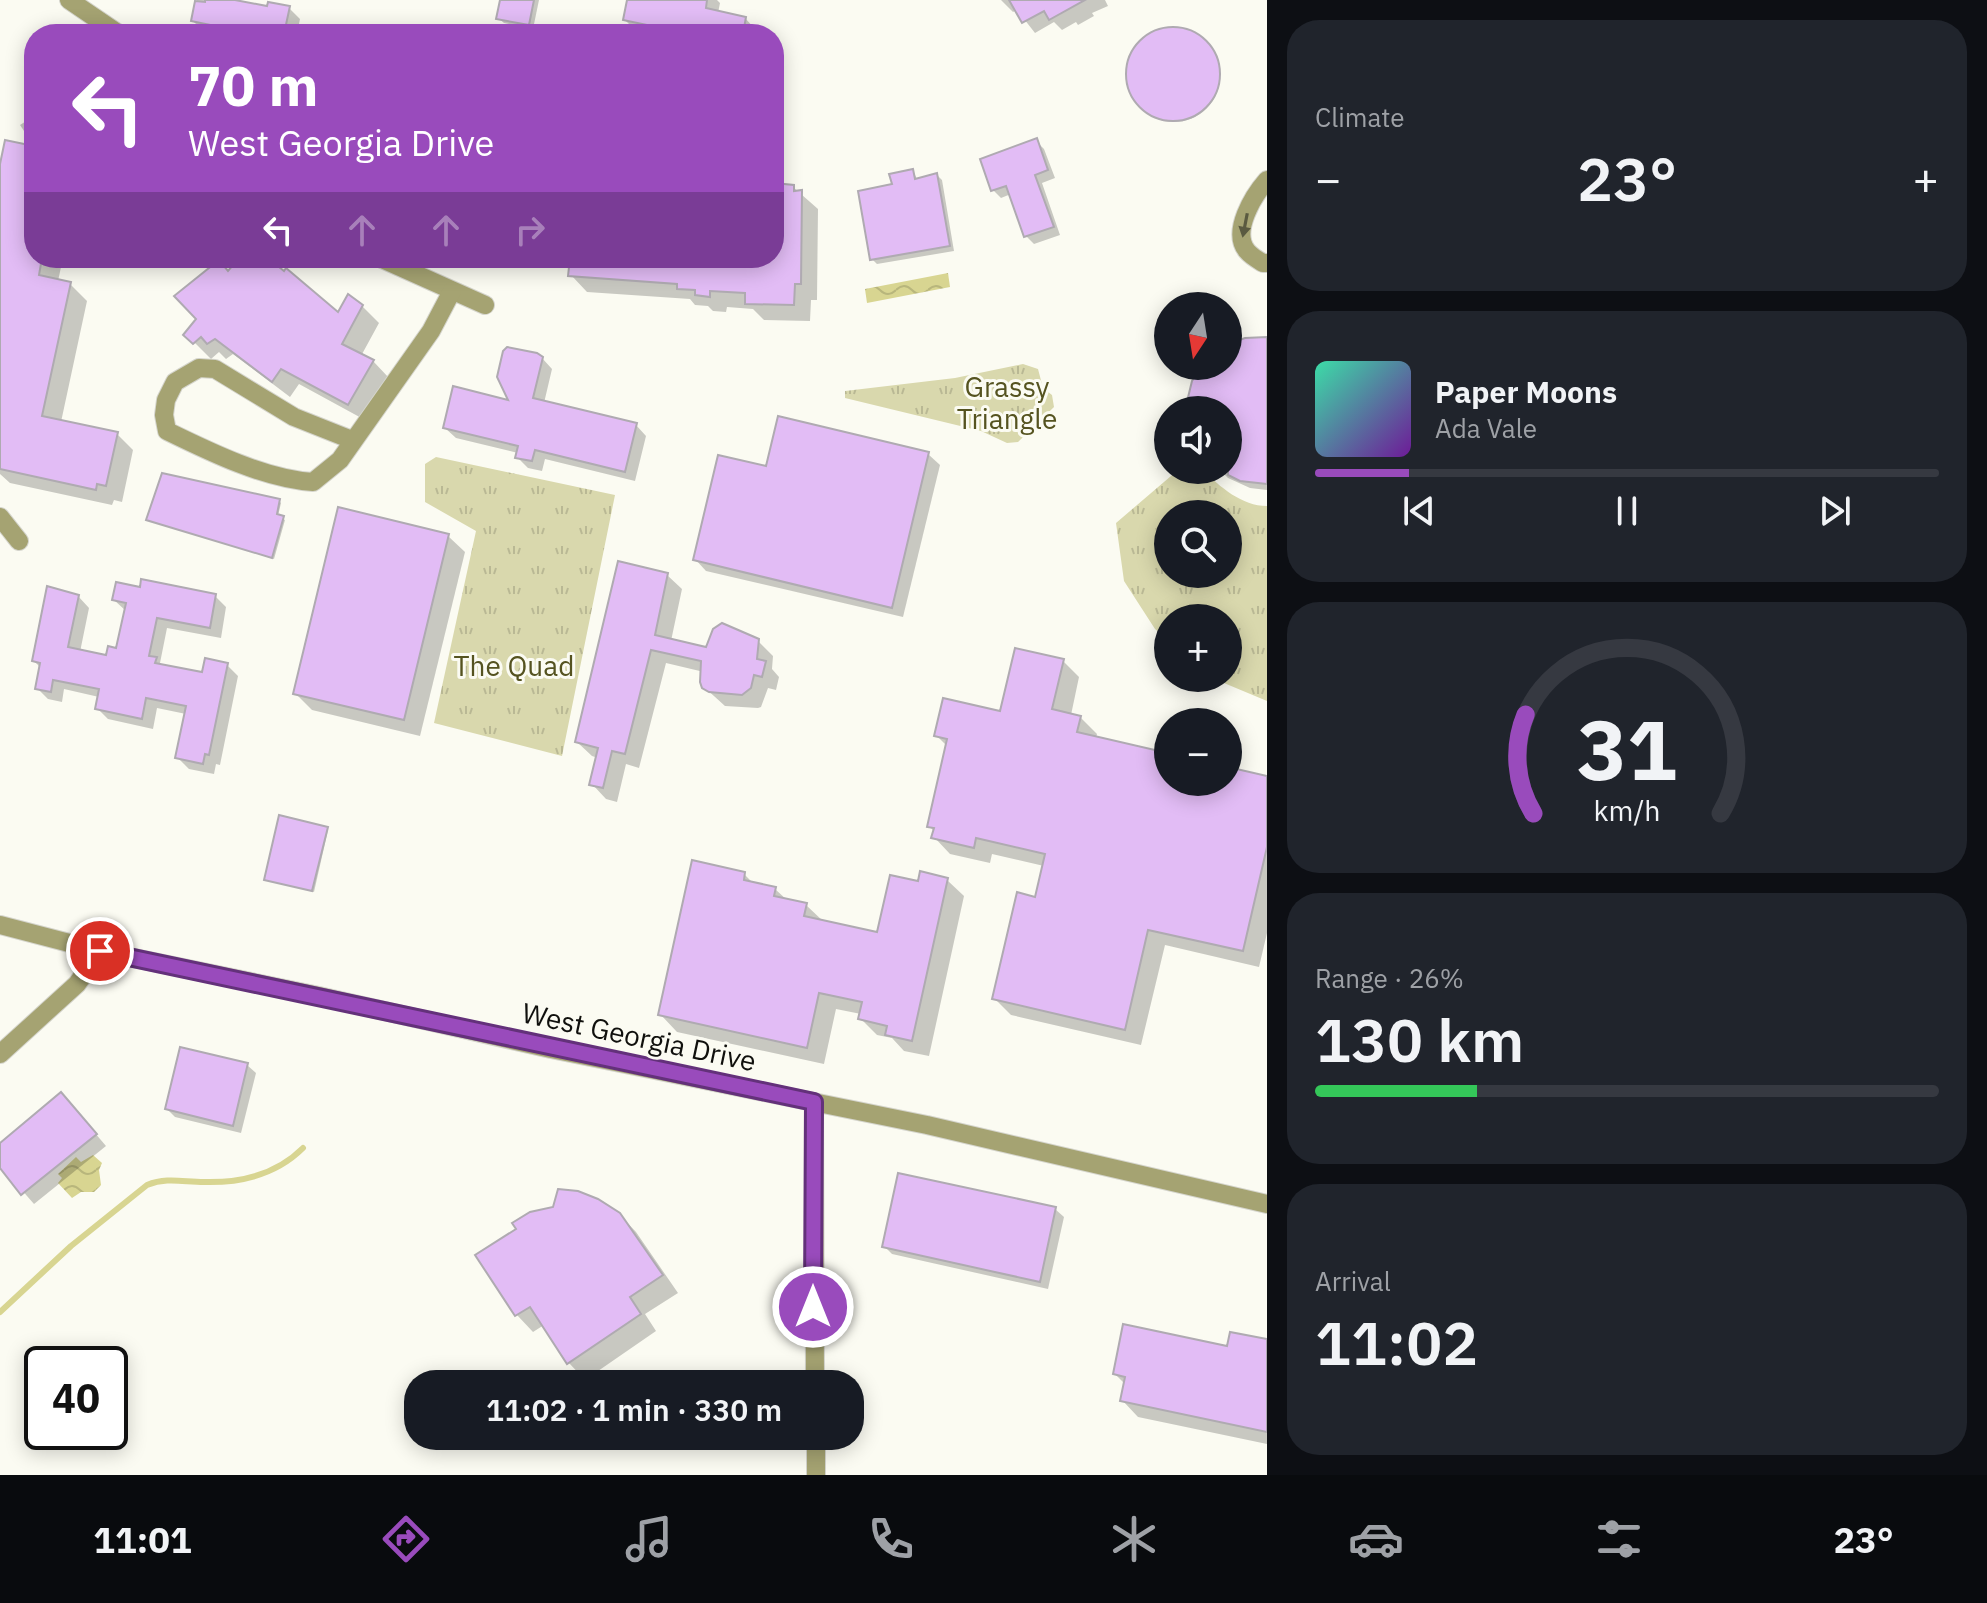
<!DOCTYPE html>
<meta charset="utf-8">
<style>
body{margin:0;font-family:"IBM Plex Sans",sans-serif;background:#20242c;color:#f1f3f6;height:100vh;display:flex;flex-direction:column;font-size:30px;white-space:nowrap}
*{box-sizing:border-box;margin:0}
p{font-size:26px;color:#9ea1a6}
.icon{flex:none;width:44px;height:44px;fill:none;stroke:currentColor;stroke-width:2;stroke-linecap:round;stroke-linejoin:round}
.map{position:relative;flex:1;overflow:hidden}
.panel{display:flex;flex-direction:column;gap:20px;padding:20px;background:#0d0f14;width:720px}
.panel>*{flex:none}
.guide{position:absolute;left:24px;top:24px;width:760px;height:244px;border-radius:32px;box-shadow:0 4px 20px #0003;background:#994bbc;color:#fff;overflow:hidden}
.needle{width:52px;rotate:192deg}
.tools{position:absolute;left:1154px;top:292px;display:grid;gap:16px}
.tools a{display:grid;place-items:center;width:88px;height:88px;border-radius:50%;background:#171b24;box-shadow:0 4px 20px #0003;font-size:40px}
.speed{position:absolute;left:24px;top:1346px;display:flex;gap:16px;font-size:40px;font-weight:700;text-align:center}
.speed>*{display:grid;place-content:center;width:104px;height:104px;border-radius:50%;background:#171b24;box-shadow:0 4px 20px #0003;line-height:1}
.speed .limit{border:4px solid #111;border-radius:12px;background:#fff;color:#111}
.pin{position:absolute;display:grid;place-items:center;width:68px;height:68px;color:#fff;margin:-34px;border:4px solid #fff;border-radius:50%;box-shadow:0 2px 8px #0007}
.me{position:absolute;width:88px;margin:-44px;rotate:0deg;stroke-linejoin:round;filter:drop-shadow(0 0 6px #0008)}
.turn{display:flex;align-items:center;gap:28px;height:168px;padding:0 32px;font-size:36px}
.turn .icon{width:104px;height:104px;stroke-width:2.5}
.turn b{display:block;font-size:56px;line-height:68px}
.lanes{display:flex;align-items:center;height:76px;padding:0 32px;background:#0003;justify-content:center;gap:40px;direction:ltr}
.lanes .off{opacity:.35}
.big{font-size:60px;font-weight:600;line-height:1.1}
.panel .card{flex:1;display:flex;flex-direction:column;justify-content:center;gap:12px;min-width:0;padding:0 28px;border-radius:32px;background:#20242c}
.panel .dial{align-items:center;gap:0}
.dial svg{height:208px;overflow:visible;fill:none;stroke:#363941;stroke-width:7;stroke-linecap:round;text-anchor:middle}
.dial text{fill:#f1f3f6;stroke:none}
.song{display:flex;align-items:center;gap:24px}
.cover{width:96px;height:96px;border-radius:12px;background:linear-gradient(135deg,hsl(160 70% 55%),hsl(280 70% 35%))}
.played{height:8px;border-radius:4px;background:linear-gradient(90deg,#994bbc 15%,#363941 15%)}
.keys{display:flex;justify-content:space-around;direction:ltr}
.heat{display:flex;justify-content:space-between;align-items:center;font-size:44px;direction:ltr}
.charge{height:12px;border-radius:6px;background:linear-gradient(90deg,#34c759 26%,#363941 0)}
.trip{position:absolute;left:404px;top:1370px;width:460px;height:80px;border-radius:32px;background:#171b24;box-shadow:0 4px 20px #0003;font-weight:600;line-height:80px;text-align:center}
.dock{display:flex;height:128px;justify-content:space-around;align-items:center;background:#090b0e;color:#9ea1a6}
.dock .icon{width:56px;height:56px}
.dock .current{color:#994bbc}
.dock b{font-size:36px;color:#f1f3f6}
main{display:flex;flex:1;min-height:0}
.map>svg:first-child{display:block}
</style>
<main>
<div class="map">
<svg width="1267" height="1475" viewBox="0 0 1267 1475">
<defs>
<pattern id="grass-tufts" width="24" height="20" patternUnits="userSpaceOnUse" patternTransform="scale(2)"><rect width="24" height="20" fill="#d9d8ad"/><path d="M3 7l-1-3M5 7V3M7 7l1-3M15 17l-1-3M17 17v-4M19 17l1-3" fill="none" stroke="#b9b894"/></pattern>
<pattern id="water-waves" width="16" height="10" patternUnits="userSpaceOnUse" patternTransform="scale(2)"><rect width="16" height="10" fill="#d8d591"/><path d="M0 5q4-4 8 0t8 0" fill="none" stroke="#b8b67c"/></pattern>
</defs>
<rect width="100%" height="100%" fill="#fbfbf2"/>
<!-- grass -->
<g fill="url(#grass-tufts)" fill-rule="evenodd">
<polygon points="1023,364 1038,369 1043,388 1052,395 1054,407 1018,442 1007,443 981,431 845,398 845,391 955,378"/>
<polygon points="436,457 615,495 562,756 434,723 476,531 425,502 425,464"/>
<path d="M 1178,470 L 1203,470 C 1220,487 1242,506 1267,506 L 1267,701 L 1212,678 L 1228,678 L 1228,618 L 1168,618 L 1168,640 L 1155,629 L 1124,581 L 1116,523 ZM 1168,514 L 1228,514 L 1228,574 L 1168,574 Z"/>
</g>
<!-- water -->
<g fill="url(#water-waves)">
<polygon points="948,273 950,287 867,303 865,289"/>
<polygon points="93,1155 102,1163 99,1170 101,1185 94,1192 81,1192 72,1198 58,1183 62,1178 58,1174 76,1157 81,1162"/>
</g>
<!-- shadow -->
<g fill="#0003">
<polygon points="197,0 233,0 269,8 289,8 300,19 297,34 204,32 193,21"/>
<polygon points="502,0 539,0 533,29 504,23 498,18"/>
<polygon points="629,0 717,0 720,3 718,13 745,18 756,30 756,34 651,34 636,31 625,20"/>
<polygon points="1001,0 1105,0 1108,6 1092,13 1094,16 1078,25 1076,22 1062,30 1054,22 1035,33 1017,10 1013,12"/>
<circle cx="1174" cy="76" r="46"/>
<polygon points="34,116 34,146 20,125"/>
<polygon points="1036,141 1044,149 1055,178 1042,183 1060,235 1034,244 1026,236 1011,194 1001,198 993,190"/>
<polygon points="34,148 34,258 63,258 58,281 70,284 87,301 61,422 117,434 133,450 122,502 114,500 112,505 10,483 0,474 0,174"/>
<polygon points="913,171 918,181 937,175 942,180 954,251 877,264 872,259"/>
<polygon points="774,185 793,187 818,209 817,300 811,300 810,321 764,320 753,309 727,307 726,312 713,311 708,306 695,305 690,299 587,292 571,275 572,258 774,258"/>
<polygon points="241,258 264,258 339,315 362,306 379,323 361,356 373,361 389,378 365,420 299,384 290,397 233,354 226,359 219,352 211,359 186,334"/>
<polygon points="1267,339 1267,490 1250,488 1228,478 1220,470 1228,470 1228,410 1189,410 1204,366 1228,366 1228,346"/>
<polygon points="542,358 552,369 544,403 636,425 646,436 635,481 545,459 542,471 528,468 517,457 518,453 456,438 445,428 511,403"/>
<polygon points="928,454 940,465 903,617 706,571 695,559 768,468"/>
<polygon points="279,501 281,503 278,516 285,520 274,559 148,520"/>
<polygon points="448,536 465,552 420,736 312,710 295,693"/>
<polygon points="667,575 682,589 671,641 707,649 758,641 773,656 772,669 779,677 776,690 768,688 761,707 758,708 725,706 704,687 704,672 666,663 639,768 626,764 617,802 606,799 592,784 598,758 592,756 577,742"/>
<polygon points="78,596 89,608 80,652 107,657 118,651 126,611 114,600 215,596 226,607 221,638 167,628 160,663 163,667 204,675 227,665 238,676 220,765 216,764 214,774 189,769 178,758 186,714 157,708 153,729 108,719 97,708 99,697 64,689 62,702 48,699 37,688 41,668 34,661"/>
<polygon points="1063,661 1079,677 1071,715 1080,717 1097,734 1096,738 1168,755 1168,782 1228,782 1228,769 1267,778 1267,933 1259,967 1165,945 1141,1045 1011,1015 994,998 1036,899 1044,866 992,854 990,863 950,854 934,837 935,832 929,826 948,747 936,735 1002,713"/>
<polygon points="326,829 328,830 314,892 266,879"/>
<polygon points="744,874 755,885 775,889 787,900 806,905 824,922 879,935 920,883 947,880 964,896 929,1056 904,1051 892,1038 877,1035 860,1018 861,1014 836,1009 824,1064 677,1032 661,1015"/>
<polygon points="247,1065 256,1073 241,1133 175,1117 167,1109"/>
<polygon points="72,1106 106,1146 34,1204 0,1165 0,1146"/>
<polygon points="1055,1209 1064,1217 1048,1289 892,1254 884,1246"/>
<polygon points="619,1214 636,1232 678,1293 645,1314 656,1331 585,1380 569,1363 544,1325 533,1332 517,1315"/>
<polygon points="1267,1341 1267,1444 1138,1417 1122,1400 1125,1384 1115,1374"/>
</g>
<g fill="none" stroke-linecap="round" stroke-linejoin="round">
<!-- stream -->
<path stroke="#d8d591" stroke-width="6" d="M 0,1312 L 71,1246 L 147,1185 C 167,1177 183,1182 204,1182 C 241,1183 276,1175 303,1148"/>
</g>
<!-- building -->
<g fill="#e2bcf5" stroke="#afaab1" stroke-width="2">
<polygon points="205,0 235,0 267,6 268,2 290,6 284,34 254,34 191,21 195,1 205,2"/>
<polygon points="500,0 534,0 529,25 496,19"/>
<polygon points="627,0 707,0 706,8 746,17 743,34 670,34 671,30 623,20"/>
<polygon points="1009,0 1085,0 1049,20 1044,11 1022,23"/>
<circle cx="1173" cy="74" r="47"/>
<polygon points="1037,138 1048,170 1035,175 1054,227 1024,237 1006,186 991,191 980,159"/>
<polygon points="5,140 34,146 34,258 42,258 39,275 71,282 42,416 118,432 106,486 97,484 96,490 0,469 0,164"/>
<polygon points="913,169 915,179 937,173 950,246 870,260 858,191 892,184 889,174"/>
<polygon points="774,183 794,185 794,191 802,190 801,284 795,284 794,305 745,304 745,293 710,291 710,297 695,295 695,290 677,289 677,284 568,276 570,258 774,258"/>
<polygon points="239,258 268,258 284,271 286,268 338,312 348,294 363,305 342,344 374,360 348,405 281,369 272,382 215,339 207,344 201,337 193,344 183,335 196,319 174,296 219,260 228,271"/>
<polygon points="1267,337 1267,484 1240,481 1228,475 1228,410 1185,410 1192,381 1201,366 1228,366 1228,344 1245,338"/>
<polygon points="507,347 537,353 543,357 533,398 637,423 625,472 535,450 532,461 515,458 518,446 443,428 453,386 508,400 497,377 503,351"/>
<polygon points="778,416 929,452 892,608 693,560 718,455 766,466"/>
<polygon points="162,473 280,499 277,514 284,516 272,558 146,520"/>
<polygon points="338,507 449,534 404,720 293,694"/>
<polygon points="618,561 668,573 655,635 706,647 713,629 722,623 759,639 757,659 766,661 762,677 754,675 751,688 742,695 709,692 702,688 700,682 701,661 651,650 625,754 612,751 603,788 589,785 598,748 575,742"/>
<polygon points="141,579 216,594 210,628 157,618 149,656 157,657 155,663 202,672 205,658 228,663 209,755 205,754 203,764 175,758 186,706 146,698 142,719 95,709 99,689 53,680 51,692 35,689 40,663 32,661 47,586 79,595 68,647 106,655 108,646 116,648 126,603 112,600 116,582 140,587"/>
<polygon points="1015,648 1064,659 1052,709 1081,716 1077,732 1168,753 1168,782 1228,782 1228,767 1267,776 1267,847 1243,951 1148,930 1125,1030 992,999 1017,892 1035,897 1045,854 976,838 974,848 931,838 934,828 927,827 947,739 934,736 943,698 1000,711"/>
<polygon points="279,815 328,827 312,891 264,880"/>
<polygon points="692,860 745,872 744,880 776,887 774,896 807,903 804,916 877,932 890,875 918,881 920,871 948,878 912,1041 885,1035 887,1026 858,1019 862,1002 819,993 807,1048 658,1015"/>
<polygon points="180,1047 248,1063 233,1126 165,1109"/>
<polygon points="61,1092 97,1134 21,1195 0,1168 0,1143"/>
<polygon points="898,1173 1056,1207 1040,1282 882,1247"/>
<polygon points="558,1189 578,1191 598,1199 620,1213 663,1275 630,1297 641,1314 567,1364 530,1307 515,1316 475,1255 516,1229 512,1223 530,1212 553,1207"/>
<polygon points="1123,1324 1227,1346 1230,1332 1267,1339 1267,1432 1120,1401 1125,1377 1113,1374"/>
</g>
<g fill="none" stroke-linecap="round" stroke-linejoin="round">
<defs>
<g id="minor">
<polyline points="69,0 119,34"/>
<path d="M 1267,180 C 1253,196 1231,232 1247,251 C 1251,256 1258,260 1263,263 L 1267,263"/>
<polyline points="380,258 485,305"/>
<path d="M 352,440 L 294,417 L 215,369 L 199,368 L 175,382 L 166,400 L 164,415 L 167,431 C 210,452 265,479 313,482 L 340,460 L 431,331 L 452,291"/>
<polyline points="0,517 19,541"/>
<polyline points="0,925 100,951 319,996 551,1049 927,1125 1267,1204"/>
<polyline points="0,1054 77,984 100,951"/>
<polyline points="814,1102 815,1384"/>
<polyline points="816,1436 816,1475"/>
</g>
</defs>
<!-- minor casing -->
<use href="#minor" stroke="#d5d5cd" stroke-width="20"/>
<!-- minor -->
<use href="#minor" stroke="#a5a372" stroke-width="18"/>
</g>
<!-- one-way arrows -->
<defs><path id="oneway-solid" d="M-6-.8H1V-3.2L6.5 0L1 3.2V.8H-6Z" transform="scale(2)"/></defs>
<use fill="#5a5a40" href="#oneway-solid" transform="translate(1245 225) rotate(101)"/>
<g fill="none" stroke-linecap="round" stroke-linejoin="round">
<defs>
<polyline id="route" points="100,951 814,1102 813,1307"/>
</defs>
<!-- route casing -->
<use href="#route" stroke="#63317a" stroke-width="20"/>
<!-- route -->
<use href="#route" stroke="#994bbc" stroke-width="14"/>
</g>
<g text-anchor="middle" stroke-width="6" stroke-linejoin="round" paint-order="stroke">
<!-- park labels -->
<g font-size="28" fill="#555320" stroke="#fbfbf2">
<text x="1007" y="397">Grassy<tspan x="1007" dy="32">Triangle</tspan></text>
<text x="514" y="676">The Quad</text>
</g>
<!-- street labels -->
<g font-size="28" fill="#10100d" stroke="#fbfbf2">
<text transform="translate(639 1037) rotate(12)" y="10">West Georgia Drive</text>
</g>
</g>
</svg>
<div class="tools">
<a><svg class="needle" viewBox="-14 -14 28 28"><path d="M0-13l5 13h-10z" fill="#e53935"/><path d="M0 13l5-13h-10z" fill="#9ea1a6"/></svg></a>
<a><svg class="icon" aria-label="sound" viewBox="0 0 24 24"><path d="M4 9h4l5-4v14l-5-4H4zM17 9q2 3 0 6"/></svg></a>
<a><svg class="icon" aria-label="search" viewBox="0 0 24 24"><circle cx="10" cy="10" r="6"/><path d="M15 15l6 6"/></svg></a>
<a>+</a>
<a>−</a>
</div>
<div class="speed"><div class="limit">40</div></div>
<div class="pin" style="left:100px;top:951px;background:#d93025"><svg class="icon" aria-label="arrive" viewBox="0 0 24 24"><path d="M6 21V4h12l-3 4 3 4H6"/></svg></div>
<svg class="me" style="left:813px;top:1307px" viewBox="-20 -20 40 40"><circle r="17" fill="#994bbc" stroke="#fff" stroke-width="3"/><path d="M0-11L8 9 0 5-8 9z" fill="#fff"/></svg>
<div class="trip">11:02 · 1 min · 330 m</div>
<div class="guide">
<div class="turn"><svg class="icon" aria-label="left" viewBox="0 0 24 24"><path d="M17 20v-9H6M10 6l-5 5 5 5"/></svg><div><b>70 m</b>West Georgia Drive</div></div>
<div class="lanes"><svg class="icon" aria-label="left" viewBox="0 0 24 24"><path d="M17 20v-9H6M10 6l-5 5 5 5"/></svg><svg class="icon off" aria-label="ahead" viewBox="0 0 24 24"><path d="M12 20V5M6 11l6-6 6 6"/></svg><svg class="icon off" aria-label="ahead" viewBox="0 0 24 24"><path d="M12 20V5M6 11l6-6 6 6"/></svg><svg class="icon off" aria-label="right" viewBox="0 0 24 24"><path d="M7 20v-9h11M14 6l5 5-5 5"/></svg></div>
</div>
</div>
<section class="panel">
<div class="card"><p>Climate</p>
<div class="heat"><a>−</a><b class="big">23°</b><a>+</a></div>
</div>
<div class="card">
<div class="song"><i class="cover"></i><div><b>Paper Moons</b><p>Ada Vale</p></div></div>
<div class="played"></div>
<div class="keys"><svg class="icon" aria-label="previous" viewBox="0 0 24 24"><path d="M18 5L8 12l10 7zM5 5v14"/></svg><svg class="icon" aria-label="pause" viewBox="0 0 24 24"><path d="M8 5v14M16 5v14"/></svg><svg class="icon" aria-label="next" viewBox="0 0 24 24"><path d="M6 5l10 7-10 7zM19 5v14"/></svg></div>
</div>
<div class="card dial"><svg viewBox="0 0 100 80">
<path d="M14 69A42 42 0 1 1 86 69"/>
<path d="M14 69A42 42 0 0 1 11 31" stroke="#994bbc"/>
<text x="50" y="56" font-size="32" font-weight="700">31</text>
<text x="50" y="72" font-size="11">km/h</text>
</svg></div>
<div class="card"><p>Range · 26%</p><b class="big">130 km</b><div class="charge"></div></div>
<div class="card"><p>Arrival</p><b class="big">11:02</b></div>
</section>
</main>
<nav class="dock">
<b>11:01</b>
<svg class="icon current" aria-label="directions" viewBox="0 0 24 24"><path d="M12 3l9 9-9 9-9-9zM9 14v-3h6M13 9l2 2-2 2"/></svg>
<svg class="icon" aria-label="music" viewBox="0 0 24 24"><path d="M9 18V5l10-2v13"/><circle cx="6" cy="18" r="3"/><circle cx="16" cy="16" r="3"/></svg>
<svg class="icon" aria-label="phone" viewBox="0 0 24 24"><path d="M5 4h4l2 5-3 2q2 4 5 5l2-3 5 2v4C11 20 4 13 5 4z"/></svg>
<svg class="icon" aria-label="climate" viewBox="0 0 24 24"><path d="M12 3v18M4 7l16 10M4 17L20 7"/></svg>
<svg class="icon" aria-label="car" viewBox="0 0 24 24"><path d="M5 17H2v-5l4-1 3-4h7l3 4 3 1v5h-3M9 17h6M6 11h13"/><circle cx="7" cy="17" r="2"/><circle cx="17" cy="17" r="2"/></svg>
<svg class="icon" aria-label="filters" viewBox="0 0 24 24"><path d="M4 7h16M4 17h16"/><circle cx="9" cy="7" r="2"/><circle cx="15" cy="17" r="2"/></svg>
<b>23°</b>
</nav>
